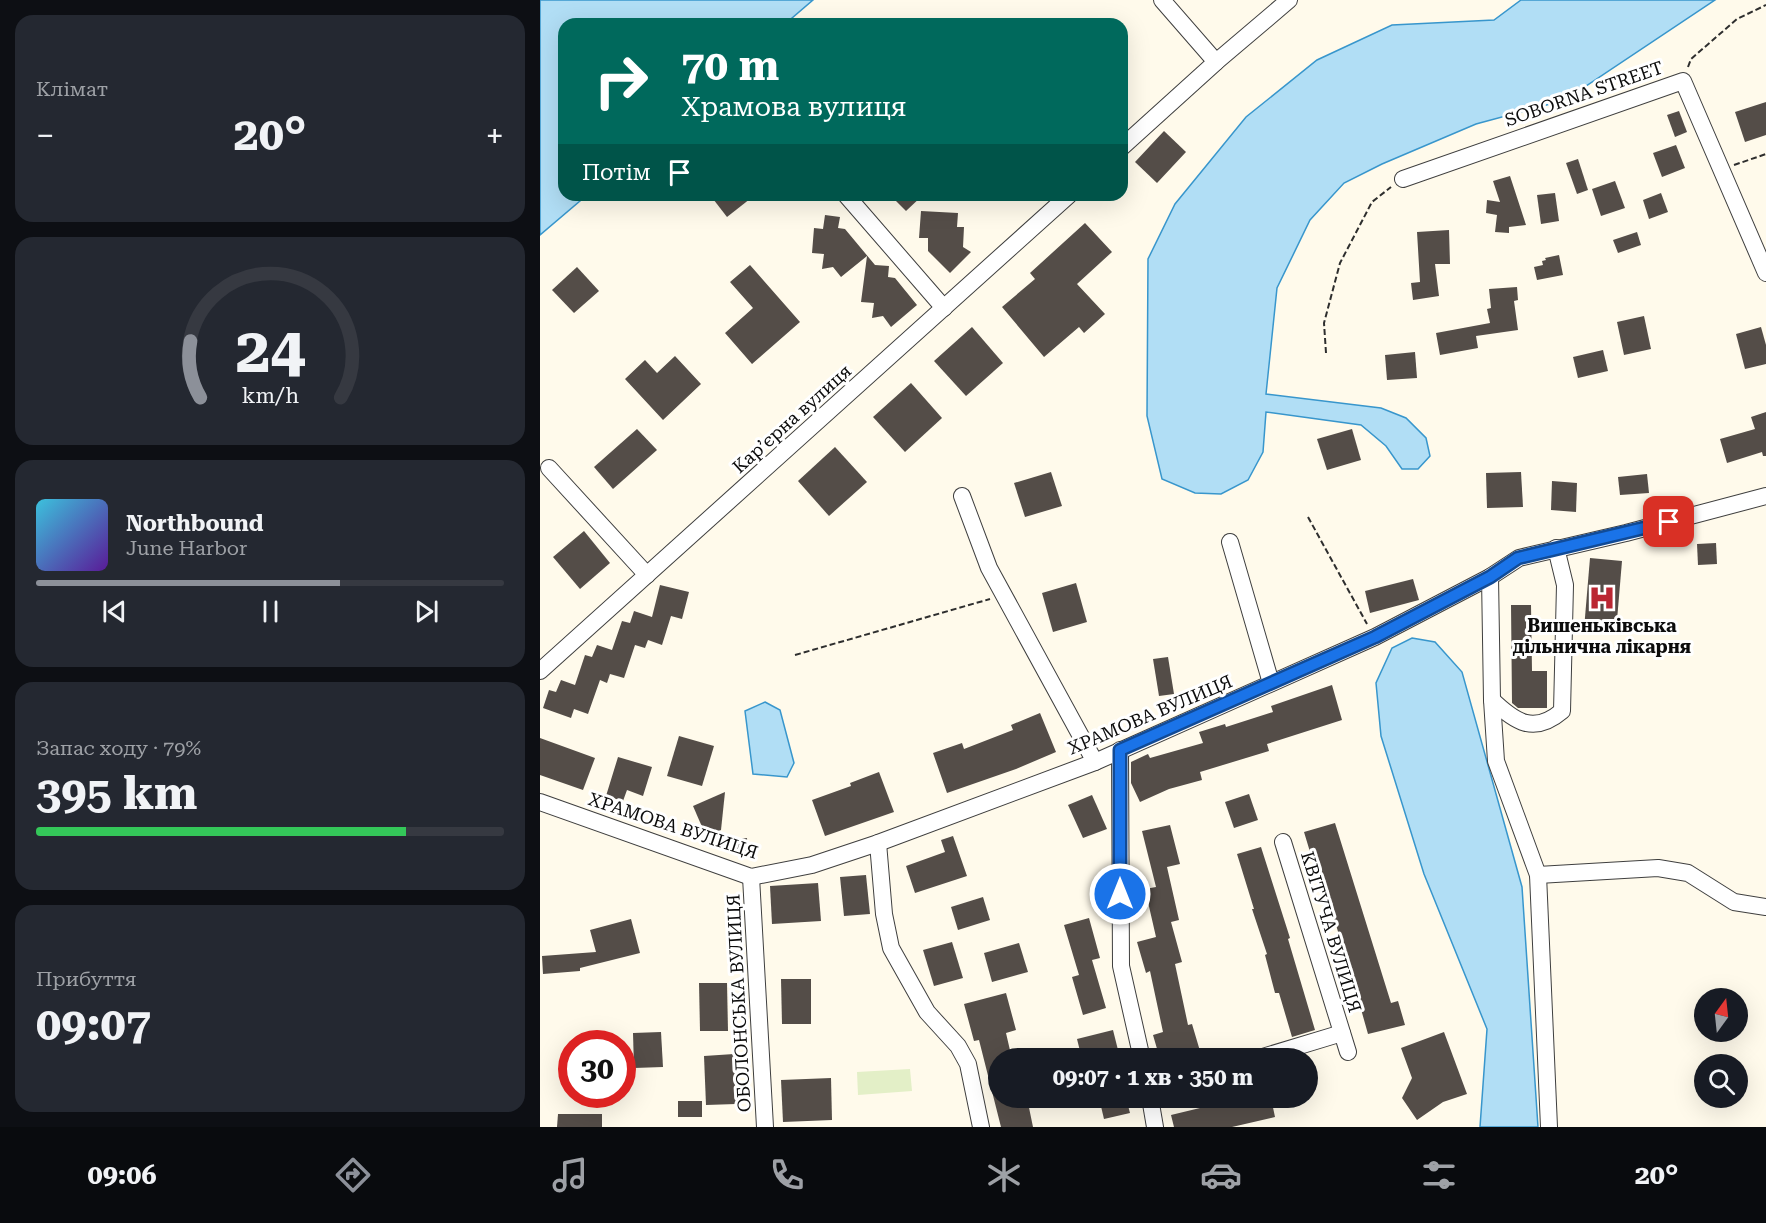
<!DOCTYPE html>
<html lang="uk">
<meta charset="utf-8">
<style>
body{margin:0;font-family:"Roboto Serif",serif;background:#242831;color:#f1f3f6;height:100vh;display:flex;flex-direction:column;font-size:22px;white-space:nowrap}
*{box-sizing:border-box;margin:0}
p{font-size:20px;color:#9ea1a6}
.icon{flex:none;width:33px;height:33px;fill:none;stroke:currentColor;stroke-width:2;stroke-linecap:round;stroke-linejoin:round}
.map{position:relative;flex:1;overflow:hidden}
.side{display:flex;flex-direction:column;gap:15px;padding:15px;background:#0d0f14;width:540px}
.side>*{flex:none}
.top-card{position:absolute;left:18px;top:18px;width:570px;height:183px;border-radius:18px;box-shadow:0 6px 24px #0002;background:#00695c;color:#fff;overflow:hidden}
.needle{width:39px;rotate:15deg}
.tools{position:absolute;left:1154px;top:988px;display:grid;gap:12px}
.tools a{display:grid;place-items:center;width:54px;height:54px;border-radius:50%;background:#171b24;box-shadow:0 6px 24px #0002;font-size:30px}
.speed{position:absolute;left:18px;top:1030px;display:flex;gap:12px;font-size:30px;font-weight:700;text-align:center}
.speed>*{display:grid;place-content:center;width:78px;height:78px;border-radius:50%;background:#171b24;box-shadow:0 6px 24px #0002;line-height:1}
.speed .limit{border:9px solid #d22;background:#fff;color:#111}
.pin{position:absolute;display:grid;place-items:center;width:51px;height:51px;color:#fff;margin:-26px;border-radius:12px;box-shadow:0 3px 9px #0006}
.me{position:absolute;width:66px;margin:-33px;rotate:0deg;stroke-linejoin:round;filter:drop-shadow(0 0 4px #0008)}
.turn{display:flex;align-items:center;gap:21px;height:126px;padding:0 24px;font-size:27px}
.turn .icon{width:78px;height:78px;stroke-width:2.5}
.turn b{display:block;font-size:42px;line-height:51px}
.then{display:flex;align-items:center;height:57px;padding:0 24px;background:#0003;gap:12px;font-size:22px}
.big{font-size:45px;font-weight:700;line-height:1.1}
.side .widget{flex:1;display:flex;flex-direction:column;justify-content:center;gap:9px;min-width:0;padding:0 21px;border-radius:18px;background:#242831}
.side .dial{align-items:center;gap:0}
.dial svg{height:156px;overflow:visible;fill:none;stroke:#363941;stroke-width:7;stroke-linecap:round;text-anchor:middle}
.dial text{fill:#f1f3f6;stroke:none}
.song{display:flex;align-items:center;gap:18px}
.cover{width:72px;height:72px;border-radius:9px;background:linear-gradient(135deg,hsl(190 70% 55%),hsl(270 70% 35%))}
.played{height:6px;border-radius:3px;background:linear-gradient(90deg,#8c9099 65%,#363941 65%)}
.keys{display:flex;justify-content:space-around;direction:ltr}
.heat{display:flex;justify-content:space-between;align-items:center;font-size:33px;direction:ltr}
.charge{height:9px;border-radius:4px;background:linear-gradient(90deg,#34c759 79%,#363941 0)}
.trip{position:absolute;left:448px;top:1048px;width:330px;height:60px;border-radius:30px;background:#171b24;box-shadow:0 6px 24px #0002;font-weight:700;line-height:60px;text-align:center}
.tab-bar{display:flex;height:96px;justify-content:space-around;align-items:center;background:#090b0e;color:#9ea1a6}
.tab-bar .icon{width:42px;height:42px}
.tab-bar .selected{color:#8c9099}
.tab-bar b{font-size:27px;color:#f1f3f6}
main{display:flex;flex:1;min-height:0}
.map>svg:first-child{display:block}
</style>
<main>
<section class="side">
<div class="widget"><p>Клімат</p>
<div class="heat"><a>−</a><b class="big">20°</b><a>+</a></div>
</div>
<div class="widget dial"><svg viewBox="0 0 100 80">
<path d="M14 69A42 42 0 1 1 86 69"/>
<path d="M14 69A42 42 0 0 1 9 40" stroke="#8c9099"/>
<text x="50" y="56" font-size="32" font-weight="700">24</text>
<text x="50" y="72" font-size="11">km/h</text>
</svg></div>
<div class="widget">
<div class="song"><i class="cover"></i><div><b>Northbound</b><p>June Harbor</p></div></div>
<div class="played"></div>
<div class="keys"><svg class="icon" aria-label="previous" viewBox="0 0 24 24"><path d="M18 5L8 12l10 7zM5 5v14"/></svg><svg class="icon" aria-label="pause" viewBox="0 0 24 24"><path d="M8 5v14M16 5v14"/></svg><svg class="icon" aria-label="next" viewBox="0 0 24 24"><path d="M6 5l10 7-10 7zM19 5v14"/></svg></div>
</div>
<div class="widget"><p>Запас ходу · 79%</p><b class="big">395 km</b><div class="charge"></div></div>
<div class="widget"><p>Прибуття</p><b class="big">09:07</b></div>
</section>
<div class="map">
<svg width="1226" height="1127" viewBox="0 0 1226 1127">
<rect width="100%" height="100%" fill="#fffaeb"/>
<!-- pitch -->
<polygon fill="#e3efc7" points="370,1069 372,1091 318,1095 317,1072"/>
<!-- water -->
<g fill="#b1def5" stroke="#3896cc" stroke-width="1.5">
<polygon points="0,0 273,0 245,24 24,24 24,195 47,195 0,235"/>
<polygon points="981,0 1175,0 1025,100 936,124 842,164 804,183 770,220 737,288 726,394 841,408 866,418 886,438 890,456 878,469 862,469 846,446 821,425 726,412 723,452 708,480 681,494 655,493 622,479 607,416 608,259 635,204 706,117 777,60 852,25 954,20"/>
<polygon points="872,638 895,642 922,672 982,887 998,1127 940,1127 947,1029 884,874 841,736 836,683 852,648"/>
<polygon points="225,702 240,710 254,763 247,777 213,774 205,711"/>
</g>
<!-- building -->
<g fill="#544d48">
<polygon points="1226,102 1226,135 1205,142 1195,112"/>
<polygon points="1139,111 1147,132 1135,137 1127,115"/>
<polygon points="624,131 646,152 617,183 595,162"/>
<polygon points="1136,145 1145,168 1122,177 1113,153"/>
<polygon points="1038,159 1048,190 1037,194 1026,163"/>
<polygon points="970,176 986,225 969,227 969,233 955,232 957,215 946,213 947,200 960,202 953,181"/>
<polygon points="1075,181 1085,208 1061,216 1052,189"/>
<polygon points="1015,193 1019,221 1001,224 997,195"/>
<polygon points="1121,193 1128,212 1109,219 1103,200"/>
<polygon points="170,195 215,195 187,217"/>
<polygon points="350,195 383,195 366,211"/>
<polygon points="381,211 418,213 417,227 424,227 423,247 431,252 410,273 388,251 388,238 379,238"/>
<polygon points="285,215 300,217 298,228 305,229 335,265 349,266 348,277 355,278 377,305 351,327 343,316 332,318 334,303 321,302 327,256 301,277 293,267 282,269 284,254 272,253 274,228 283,229"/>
<polygon points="545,223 572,252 537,284 565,314 544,333 539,327 504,357 462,307 495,279 490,273"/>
<polygon points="909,230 910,264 895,264 899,296 873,300 871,283 880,282 877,232"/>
<polygon points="1097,232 1101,245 1078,253 1073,240"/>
<polygon points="1019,255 1023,275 997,280 994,267 1003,265 1002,261 1006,260 1005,258"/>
<polygon points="210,265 260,322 212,364 185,333 213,308 190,282"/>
<polygon points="37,267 59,291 34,313 12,290"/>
<polygon points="977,287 978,300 974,301 978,330 936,336 938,348 900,355 896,333 950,323 947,309 951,308 949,289"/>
<polygon points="1104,316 1111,349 1084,355 1077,322"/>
<polygon points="432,327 463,363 426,396 394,361"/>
<polygon points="1221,327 1226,345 1226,364 1205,369 1196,334"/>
<polygon points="1063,350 1068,371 1038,378 1033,357"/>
<polygon points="875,352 877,378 847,380 845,355"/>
<polygon points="135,356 161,384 123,420 85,379 105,360 117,373"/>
<polygon points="371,383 402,418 365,452 333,417"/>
<polygon points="1226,412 1226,456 1223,456 1222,452 1187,463 1180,439 1215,429 1211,417"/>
<polygon points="97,429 117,450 73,489 54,467"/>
<polygon points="812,429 821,460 787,470 777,439"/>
<polygon points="295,447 327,482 289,516 258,481"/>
<polygon points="511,472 522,506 485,517 474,483"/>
<polygon points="981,472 983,507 947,508 946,473"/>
<polygon points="1107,474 1109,493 1080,495 1078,477"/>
<polygon points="1012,481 1037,483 1036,512 1011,510"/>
<polygon points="44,531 70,563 40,589 13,557"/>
<polygon points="1176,543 1177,564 1158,565 1157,544"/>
<polygon points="1050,558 1082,561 1076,632 1044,629"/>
<polygon points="873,579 879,600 830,613 825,591"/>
<polygon points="536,583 547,622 513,632 502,593"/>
<polygon points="120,585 149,592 142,619 131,616 122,645 108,640 105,648 95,645 84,678 70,674 67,683 60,680 48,714 34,709 31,718 3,708 9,690 16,692 21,680 35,685 45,655 52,657 57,645 72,650 82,621 90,623 94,611 112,617"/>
<polygon points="971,605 991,605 992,671 1007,671 1007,708 978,708 972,703"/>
<polygon points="628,657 634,694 619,696 613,659"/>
<polygon points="792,685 802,720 727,744 729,751 660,772 662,780 629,789 600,802 591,783 591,762 608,754 610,758 663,743 659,732 685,724 686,727 733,712 731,706"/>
<polygon points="500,713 516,752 476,769 407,793 393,753 422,743 424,749 473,730 471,725"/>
<polygon points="139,736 174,746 162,786 127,776"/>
<polygon points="0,738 55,758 43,790 0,775"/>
<polygon points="78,757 112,767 103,796 87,790 83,801 66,796"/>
<polygon points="339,772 354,812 285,836 272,800 311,786 310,783"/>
<polygon points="185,792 181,830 166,836 153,806"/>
<polygon points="709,794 718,820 694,828 685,802"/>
<polygon points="552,795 567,829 543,838 528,805"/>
<polygon points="795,823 851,1003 858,1001 865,1025 828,1034 817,995 815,996 801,954 804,952 781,874 777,875 764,832"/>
<polygon points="630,825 640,864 627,867 639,920 631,922 642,962 635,964 648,1025 652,1024 660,1051 632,1059 620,1059 613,1035 623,1032 610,971 606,973 597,942 616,937 605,889 616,887 602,831"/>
<polygon points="413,836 427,876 375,893 366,866 405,852 401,840"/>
<polygon points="207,838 208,852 193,853 191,840"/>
<polygon points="721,847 750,938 748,939 775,1030 752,1037 739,993 735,993 725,955 727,954 712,909 714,909 697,854"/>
<polygon points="326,875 330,914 304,916 300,877"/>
<polygon points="278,883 281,921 232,924 230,886"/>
<polygon points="443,897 450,920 418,930 411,907"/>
<polygon points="549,918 560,958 552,960 566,1008 543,1015 532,977 539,975 524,925"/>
<polygon points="91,919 100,953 40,968 40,971 3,974 2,956 56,952 50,930"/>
<polygon points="412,942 423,978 394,986 383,950"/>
<polygon points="479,943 488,972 452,982 444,953"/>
<polygon points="241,979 271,979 271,1024 242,1024"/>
<polygon points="159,983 187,983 188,1031 160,1031"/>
<polygon points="466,993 476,1030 466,1033 472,1059 459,1059 459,1098 487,1098 493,1127 461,1127 439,1040 434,1041 424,1004"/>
<polygon points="573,1030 579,1054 561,1059 542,1059 537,1039"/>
<polygon points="121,1032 123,1067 94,1068 93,1033"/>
<polygon points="904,1032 927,1094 903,1102 877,1120 862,1098 872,1078 861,1048"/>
<polygon points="194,1054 196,1104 166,1105 164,1056"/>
<polygon points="291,1078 292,1120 243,1122 241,1080"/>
<polygon points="559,1098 586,1098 590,1113 564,1119"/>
<polygon points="688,1098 731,1098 735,1117 692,1127 634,1127 631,1115 689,1101"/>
<rect x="138" y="1101" width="24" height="16"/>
<polygon points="18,1114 62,1114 62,1127 17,1127"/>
</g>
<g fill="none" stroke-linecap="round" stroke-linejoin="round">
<defs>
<g id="minor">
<polyline points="622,0 676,62"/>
<polyline points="582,147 676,62 749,0"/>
<polyline points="863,179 1143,81 1226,273"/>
<polyline points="306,195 404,308"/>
<polyline points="9,468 107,575"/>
<polyline points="422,496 449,568 555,762"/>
<polyline points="690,542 731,683"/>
<polyline points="950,577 952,700 956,761 998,875 1009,1127"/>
<polyline points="0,671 529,195"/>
<path d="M 952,700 C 975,722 994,735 1022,711 L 1025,585 L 1016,548"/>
<polyline points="580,750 581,966 602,1059"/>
<polyline points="0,802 211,877 272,865 338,843 555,762 835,637 950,577 979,558 1086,533 1226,496"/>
<polyline points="743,842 808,1052"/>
<polyline points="338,843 344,914 351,948 387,1012 418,1046 428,1064 441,1127"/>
<polyline points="998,875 1118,868 1148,873 1194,902 1226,907"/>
<polyline points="211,877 225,1127"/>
<polyline points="716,1059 802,1033"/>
<polyline points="610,1098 615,1127"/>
</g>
</defs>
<!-- minor casing -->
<use href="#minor" stroke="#3f3f3f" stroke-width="18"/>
<!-- path -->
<g stroke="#2e2e2e" stroke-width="2" stroke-dasharray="6 3" stroke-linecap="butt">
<polyline points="1148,67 1151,59 1197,19 1226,5"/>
<polyline points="1194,165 1226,154"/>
<polyline points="786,353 784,323 800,263 832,202 851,187"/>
<polyline points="768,517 827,624"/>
<polyline points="255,655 450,599"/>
</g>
<!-- minor -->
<use href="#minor" stroke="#fff" stroke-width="16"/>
</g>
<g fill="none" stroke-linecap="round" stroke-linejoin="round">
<defs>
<polyline id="route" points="580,894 580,750 835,637 950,577 978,558 1129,522"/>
</defs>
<!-- route casing -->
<use href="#route" stroke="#114b97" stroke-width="15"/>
<!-- route -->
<use href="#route" stroke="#1a73e8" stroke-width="10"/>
</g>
<!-- icons -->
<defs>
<symbol id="hospital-bare" viewBox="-9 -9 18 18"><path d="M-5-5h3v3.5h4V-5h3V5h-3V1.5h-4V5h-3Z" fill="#ba2632" stroke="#fff" stroke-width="2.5" paint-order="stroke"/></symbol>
</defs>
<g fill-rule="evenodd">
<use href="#hospital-bare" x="1043" y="579" width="38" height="38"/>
</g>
<g text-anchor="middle" stroke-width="6" stroke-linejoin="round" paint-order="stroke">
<!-- street labels -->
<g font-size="18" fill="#0c0c0c" stroke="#fff">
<text transform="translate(1044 94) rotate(-19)" y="6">SOBORNA STREET</text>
<text transform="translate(252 419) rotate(-42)" y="6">Карʼєрна вулиця</text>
<text transform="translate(610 715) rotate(-23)" y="6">ХРАМОВА ВУЛИЦЯ</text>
<text transform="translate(133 826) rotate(18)" y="6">ХРАМОВА ВУЛИЦЯ</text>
<text transform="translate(791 932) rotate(73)" y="6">КВІТУЧА ВУЛИЦЯ</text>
<text transform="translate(199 1003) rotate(-93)" y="6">ОБОЛОНСЬКА ВУЛИЦЯ</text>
</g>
<!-- poi labels -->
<g font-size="18" font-weight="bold" fill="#0c0c0c" stroke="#fff">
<text x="1062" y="632">Вишеньківська<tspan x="1062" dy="21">дільнична лікарня</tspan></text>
</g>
</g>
</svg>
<div class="tools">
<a><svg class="needle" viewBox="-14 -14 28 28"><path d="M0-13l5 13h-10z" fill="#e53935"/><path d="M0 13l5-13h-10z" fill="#9ea1a6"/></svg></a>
<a><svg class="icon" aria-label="search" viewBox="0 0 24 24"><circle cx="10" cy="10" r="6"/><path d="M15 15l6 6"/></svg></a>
</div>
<div class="speed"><div class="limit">30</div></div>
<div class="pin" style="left:1129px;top:522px;background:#d93025"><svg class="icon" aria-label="arrive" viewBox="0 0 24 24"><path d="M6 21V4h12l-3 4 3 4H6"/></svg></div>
<svg class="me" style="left:580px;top:894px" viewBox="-20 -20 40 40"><circle r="17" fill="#1a73e8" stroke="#fff" stroke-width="3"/><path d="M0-11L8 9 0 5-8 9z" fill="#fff"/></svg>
<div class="trip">09:07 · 1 хв · 350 m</div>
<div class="top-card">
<div class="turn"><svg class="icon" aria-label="right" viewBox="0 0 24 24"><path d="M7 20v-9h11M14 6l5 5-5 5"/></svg><div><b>70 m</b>Храмова вулиця</div></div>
<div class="then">Потім<svg class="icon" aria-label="arrive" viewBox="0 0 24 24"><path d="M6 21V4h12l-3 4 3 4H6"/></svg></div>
</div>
</div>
</main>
<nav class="tab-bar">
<b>09:06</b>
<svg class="icon selected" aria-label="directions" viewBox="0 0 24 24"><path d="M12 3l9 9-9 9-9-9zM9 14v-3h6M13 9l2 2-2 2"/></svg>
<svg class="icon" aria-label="music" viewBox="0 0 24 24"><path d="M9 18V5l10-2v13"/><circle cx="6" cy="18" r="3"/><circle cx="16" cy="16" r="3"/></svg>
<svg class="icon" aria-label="phone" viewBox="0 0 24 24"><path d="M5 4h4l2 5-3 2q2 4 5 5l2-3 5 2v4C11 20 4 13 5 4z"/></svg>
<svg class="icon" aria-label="climate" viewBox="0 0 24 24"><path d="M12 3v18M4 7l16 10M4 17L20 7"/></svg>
<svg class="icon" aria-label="car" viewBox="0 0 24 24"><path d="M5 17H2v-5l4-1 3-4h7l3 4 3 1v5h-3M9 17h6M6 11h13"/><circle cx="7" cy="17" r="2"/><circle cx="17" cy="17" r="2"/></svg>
<svg class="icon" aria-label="filters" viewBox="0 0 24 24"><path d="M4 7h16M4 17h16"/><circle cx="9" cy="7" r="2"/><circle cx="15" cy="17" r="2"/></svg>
<b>20°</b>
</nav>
